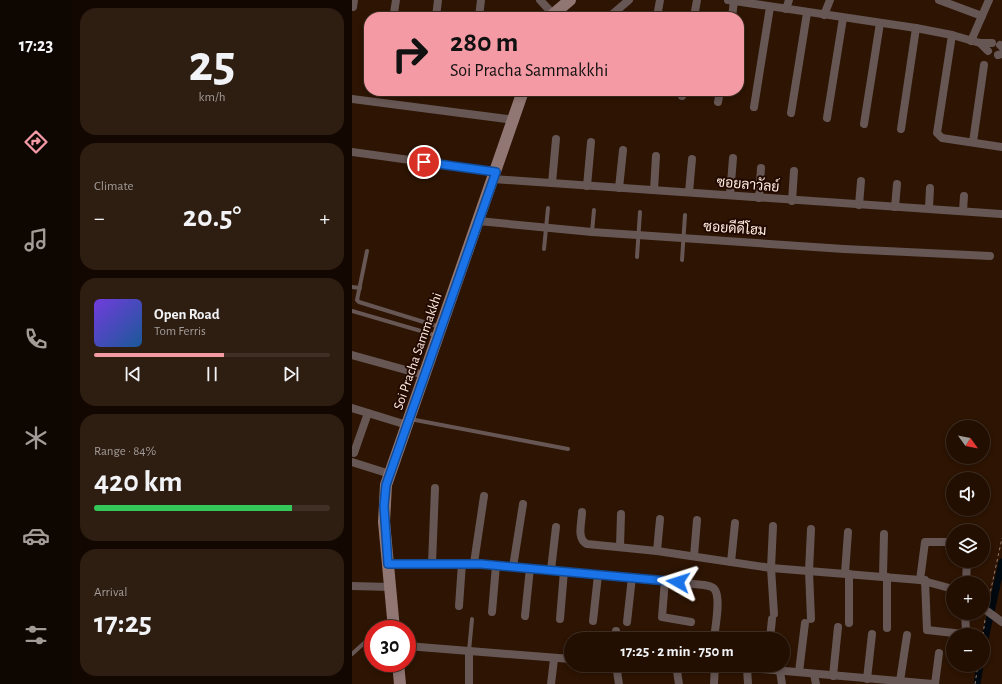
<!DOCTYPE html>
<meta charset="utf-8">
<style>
body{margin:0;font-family:"Alegreya Sans",Sarabun,sans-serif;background:#2e1d11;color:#f1f3f6;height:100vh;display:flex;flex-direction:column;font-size:15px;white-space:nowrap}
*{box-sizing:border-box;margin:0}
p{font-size:13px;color:#a29c99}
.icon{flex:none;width:22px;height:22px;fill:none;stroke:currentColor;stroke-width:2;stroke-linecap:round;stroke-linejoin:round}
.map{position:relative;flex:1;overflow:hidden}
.side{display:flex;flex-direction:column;gap:8px;padding:8px;background:#130801;width:280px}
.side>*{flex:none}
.top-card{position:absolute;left:12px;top:12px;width:380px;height:84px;border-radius:16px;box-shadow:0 2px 6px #0003,0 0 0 1px #3f2f24;background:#f49aa4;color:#111;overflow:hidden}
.needle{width:26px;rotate:123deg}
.fabs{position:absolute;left:594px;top:420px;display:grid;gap:8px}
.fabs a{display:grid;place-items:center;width:44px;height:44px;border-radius:50%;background:#220f02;box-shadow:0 2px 6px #0003,0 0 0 1px #3f2f24;font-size:20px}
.speed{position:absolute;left:12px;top:620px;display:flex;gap:8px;font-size:20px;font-weight:700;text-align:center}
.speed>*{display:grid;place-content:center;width:52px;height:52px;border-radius:50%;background:#220f02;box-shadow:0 2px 6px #0003,0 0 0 1px #3f2f24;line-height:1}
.speed .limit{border:6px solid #d22;background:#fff;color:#111}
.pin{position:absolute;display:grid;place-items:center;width:34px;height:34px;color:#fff;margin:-17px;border:2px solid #fff;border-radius:50%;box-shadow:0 1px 4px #0007}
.me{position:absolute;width:44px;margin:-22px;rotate:276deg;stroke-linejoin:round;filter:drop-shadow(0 0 3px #0008)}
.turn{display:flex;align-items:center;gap:14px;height:84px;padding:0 20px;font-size:18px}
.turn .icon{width:52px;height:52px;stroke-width:2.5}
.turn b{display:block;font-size:28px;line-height:34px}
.big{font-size:30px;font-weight:700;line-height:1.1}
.side .widget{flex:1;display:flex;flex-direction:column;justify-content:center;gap:6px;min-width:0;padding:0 14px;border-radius:16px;background:#2e1d11}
.side .dial{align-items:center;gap:0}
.dial b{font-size:52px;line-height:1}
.song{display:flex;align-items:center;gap:12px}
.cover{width:48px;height:48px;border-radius:6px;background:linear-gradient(135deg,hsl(260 70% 55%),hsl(210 70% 35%))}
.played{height:4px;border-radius:2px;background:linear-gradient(90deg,#f49aa4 55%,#3f2f24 55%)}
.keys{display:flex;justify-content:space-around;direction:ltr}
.heat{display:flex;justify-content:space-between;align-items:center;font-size:22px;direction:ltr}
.charge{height:6px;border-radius:3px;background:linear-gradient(90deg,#34c759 84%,#3f2f24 0)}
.trip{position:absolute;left:212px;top:632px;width:226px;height:40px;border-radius:20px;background:#220f02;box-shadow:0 2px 6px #0003,0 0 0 1px #3f2f24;font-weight:700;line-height:40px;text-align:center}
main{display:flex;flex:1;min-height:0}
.dock{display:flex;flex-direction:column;width:72px;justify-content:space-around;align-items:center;background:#0e0601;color:#a29c99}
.dock .icon{width:28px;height:28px}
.dock .current{color:#f49aa4}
.dock b{font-size:18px;color:#f1f3f6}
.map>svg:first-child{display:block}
</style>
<main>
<nav class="dock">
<b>17:23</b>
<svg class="icon current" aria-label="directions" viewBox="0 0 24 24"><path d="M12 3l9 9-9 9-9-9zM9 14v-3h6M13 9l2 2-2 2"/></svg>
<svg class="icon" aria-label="music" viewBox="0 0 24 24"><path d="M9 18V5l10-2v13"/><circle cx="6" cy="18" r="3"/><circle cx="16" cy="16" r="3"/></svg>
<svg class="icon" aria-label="phone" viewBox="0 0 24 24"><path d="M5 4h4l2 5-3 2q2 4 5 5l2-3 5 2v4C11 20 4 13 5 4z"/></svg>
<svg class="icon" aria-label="climate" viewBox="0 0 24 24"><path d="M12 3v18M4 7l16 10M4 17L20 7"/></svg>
<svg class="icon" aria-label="car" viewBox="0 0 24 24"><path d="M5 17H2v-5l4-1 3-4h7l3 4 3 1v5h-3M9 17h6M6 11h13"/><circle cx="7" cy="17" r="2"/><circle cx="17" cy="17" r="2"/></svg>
<svg class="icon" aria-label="filters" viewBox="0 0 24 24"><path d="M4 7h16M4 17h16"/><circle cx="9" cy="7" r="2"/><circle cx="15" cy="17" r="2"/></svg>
</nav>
<section class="side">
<div class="widget dial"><b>25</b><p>km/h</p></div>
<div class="widget"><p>Climate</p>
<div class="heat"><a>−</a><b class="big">20.5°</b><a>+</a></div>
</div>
<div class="widget">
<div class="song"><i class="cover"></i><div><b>Open Road</b><p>Tom Ferris</p></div></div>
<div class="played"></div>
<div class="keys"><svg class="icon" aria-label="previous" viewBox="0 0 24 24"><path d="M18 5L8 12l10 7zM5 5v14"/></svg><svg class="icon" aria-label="pause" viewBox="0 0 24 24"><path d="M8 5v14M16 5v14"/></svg><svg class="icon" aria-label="next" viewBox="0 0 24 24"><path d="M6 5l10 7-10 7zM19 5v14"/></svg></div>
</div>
<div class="widget"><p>Range · 84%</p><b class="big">420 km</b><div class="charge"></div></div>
<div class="widget"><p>Arrival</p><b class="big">17:25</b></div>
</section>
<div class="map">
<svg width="650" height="684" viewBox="0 0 650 684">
<rect width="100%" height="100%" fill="#2d1403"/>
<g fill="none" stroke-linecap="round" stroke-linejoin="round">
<!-- canal -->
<g stroke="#00090f" stroke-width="7">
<polyline points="631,648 650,562"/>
<polyline points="625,684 628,665"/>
</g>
<!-- path -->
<g stroke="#917a6d" stroke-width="1" stroke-dasharray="3 3" stroke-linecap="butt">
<polyline points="636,603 650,538"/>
<polyline points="631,635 633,620"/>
<polyline points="623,684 626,665"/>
</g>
<!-- lane -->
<g stroke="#665654" stroke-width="4">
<polyline points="240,232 242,210"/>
<polyline points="192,249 196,208"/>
<polyline points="15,251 5,300 7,302 88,327"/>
<polyline points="285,257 288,212"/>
<polyline points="330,260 333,215"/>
<polyline points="0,287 8,288"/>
<polyline points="0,311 86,336"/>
<polyline points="58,419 216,449"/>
<polyline points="29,629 39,620"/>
<polyline points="117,651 120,619"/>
<polyline points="0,654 21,635"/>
</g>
<!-- street -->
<g stroke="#665654" stroke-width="8">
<polyline points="188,0 201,14"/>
<polyline points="376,0 564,28 600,35 628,43 640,43"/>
<polyline points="587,0 630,16"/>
<polyline points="1,7 2,0"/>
<polyline points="434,9 437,0"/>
<polyline points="42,13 44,0"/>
<polyline points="472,15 478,0"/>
<polyline points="84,17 86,0"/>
<polyline points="127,17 129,0"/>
<polyline points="257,17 277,0"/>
<polyline points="305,17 308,0"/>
<polyline points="342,17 345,0"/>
<polyline points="380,17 382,1"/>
<polyline points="600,35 585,133 590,138 650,147"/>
<polyline points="619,41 637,0"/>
<polyline points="628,43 636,51"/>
<polyline points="648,45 650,47"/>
<polyline points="646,55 650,54"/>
<polyline points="330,96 330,91"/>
<polyline points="0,99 163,120"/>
<polyline points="366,102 368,91"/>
<polyline points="402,107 418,7"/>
<polyline points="439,113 455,13"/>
<polyline points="475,118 491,18"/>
<polyline points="512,124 528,23"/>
<polyline points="549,129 564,28"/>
<polyline points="621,142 632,65"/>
<polyline points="0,152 144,172"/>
<polyline points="141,179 649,214"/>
<polyline points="200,183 204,139"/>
<polyline points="235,186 239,142"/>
<polyline points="267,188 271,150"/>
<polyline points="302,190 304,156"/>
<polyline points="337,192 340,159"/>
<polyline points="378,195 381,158"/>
<polyline points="407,198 409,168"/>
<polyline points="440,201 442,171"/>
<polyline points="507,205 509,181"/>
<polyline points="543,207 545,184"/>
<polyline points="577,208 578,188"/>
<polyline points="611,211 612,196"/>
<polyline points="126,221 240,232 492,249 638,256"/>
<polyline points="0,355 72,375"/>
<polyline points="0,408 55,425"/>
<polyline points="2,453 16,413"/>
<polyline points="0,462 38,474"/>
<path d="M 230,512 C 230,522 224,539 235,544 L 305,551 L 419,568 L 568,580 L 601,589"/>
<polyline points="421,526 419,568 422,614"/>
<polyline points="268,547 269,514"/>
<polyline points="305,551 308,519"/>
<polyline points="342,556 345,520"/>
<polyline points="379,562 383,523"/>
<polyline points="122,563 132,496"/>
<path d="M 36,564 L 129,564 L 352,585 C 356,586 361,586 363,590 C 369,599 363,628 362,639"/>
<polyline points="80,564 83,488"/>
<polyline points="161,567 171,504"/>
<polyline points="199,570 204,527"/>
<polyline points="493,573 496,532"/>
<polyline points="497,574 497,623"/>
<polyline points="531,576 532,534"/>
<polyline points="535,577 535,628"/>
<polyline points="313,580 310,617 339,622"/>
<polyline points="568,580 573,542 601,542"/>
<polyline points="573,580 575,630 611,634 614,631 613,613"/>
<polyline points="614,583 615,561"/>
<polyline points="0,586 39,587"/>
<polyline points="107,606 110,563"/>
<polyline points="140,612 144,565"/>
<polyline points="173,616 178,568"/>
<polyline points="208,619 212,571"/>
<polyline points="459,619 457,571 459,529"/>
<polyline points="241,621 246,575"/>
<polyline points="275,622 280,577"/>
<polyline points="264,639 264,631"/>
<polyline points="418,639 420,619"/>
<polyline points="55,646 219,659"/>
<polyline points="264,665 267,684"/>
<polyline points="324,665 327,684"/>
<polyline points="364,665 581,684"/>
<polyline points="395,668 396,684"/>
<polyline points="428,671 430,684"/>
<polyline points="447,672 453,623"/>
<polyline points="462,674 464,684"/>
<polyline points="481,676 486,627"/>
<polyline points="515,679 520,634"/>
<polyline points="548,681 555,635"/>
<polyline points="117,684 117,651"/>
<polyline points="199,684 202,659"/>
<polyline points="362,684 363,665"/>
<polyline points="583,684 587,653"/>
</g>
<!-- secondary -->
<g stroke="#917774" stroke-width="12">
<polyline points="198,17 218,0"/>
<polyline points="42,629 32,522 34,485 171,91"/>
<polyline points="46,663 48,684"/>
</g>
<!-- street-bridge -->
<polyline stroke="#665654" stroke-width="8" points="631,608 650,622"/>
</g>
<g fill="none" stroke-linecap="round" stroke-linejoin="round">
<defs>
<polyline id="route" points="72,162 144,172 34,485 32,506 36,564 129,564 326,582"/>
</defs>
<!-- route casing -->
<use href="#route" stroke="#114b97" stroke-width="10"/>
<!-- route -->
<use href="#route" stroke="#1a73e8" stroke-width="7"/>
</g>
<g text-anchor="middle" stroke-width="4" stroke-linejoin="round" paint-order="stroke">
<!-- street labels -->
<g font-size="14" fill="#ffece2" stroke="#220a00">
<text transform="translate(396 184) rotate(5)" y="5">ซอยลาวัลย์</text>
<text transform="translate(383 228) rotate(4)" y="5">ซอยดีดีโฮม</text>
<text transform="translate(65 351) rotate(-71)" y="5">Soi Pracha Sammakkhi</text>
</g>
</g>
</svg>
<div class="fabs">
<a><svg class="needle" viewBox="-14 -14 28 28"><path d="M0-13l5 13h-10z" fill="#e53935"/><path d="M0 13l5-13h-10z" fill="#a29c99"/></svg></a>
<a><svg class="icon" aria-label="sound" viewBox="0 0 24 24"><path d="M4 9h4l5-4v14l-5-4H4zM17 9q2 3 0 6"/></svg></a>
<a><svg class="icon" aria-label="layers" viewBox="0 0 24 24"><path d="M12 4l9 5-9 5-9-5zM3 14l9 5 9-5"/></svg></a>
<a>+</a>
<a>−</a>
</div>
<div class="speed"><div class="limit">30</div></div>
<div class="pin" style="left:72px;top:162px;background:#d93025"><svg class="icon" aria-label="arrive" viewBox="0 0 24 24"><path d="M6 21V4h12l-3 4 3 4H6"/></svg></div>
<svg class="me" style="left:326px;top:582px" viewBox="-20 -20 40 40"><path d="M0-17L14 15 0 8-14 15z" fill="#1a73e8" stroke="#fff" stroke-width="4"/></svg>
<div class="trip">17:25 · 2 min · 750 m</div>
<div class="top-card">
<div class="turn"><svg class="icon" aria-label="right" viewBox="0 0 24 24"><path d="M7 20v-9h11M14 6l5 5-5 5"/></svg><div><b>280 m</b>Soi Pracha Sammakkhi</div></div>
</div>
</div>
</main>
